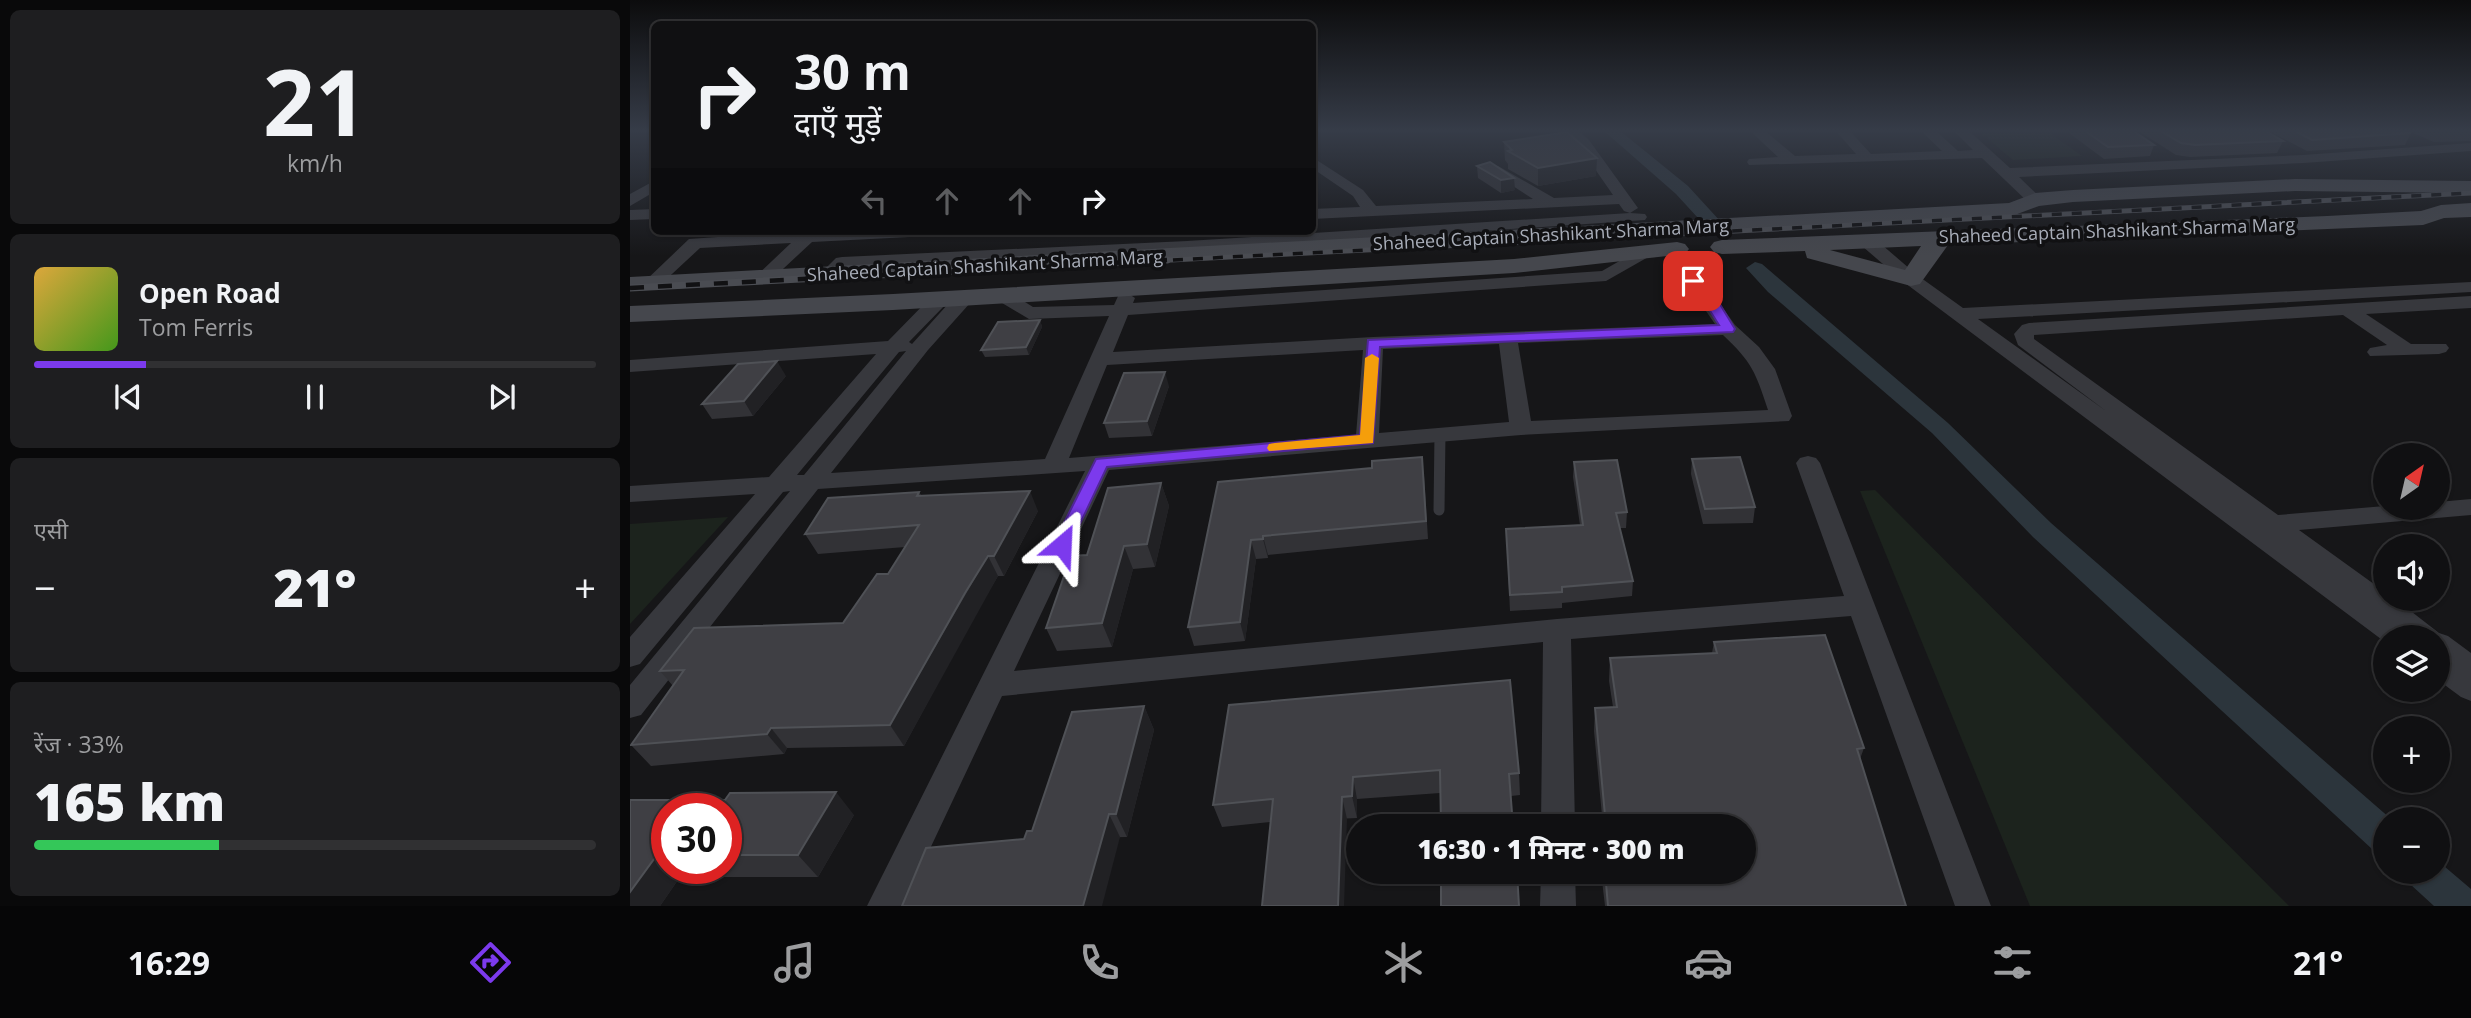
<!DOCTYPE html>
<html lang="hi">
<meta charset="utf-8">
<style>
body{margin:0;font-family:"Open Sans","Noto Sans Devanagari",sans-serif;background:#1e1e20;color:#f1f3f6;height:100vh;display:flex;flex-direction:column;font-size:26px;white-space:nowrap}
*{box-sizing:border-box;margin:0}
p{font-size:23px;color:#9c9d9f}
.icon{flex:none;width:38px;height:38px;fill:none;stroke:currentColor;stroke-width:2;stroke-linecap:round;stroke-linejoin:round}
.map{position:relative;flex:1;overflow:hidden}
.details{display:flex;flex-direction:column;gap:10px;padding:10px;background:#09090a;width:630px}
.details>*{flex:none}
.top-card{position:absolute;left:21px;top:21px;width:665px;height:214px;border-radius:10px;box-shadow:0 2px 5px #0004,0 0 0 2px #303032;background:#101012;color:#f1f3f6;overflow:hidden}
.needle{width:46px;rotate:34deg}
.buttons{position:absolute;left:1743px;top:443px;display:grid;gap:14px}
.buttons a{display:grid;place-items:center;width:77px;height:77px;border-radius:50%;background:#101012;box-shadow:0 2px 5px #0004,0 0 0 2px #303032;font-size:35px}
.speed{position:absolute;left:21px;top:793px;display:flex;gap:14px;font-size:35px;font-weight:700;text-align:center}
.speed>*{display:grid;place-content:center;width:91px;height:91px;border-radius:50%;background:#101012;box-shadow:0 2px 5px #0004,0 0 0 2px #303032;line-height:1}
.speed .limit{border:10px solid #d22;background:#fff;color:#111}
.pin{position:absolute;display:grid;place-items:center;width:60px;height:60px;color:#fff;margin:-30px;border-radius:14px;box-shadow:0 4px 10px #0006}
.me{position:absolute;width:77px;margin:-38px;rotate:26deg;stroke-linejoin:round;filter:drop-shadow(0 0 5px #0008)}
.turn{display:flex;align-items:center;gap:24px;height:147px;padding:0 28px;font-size:32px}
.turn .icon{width:91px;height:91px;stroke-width:2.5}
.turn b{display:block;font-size:49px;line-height:60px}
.lanes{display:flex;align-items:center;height:66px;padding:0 28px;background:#0003;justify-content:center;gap:35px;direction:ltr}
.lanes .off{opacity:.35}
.big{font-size:52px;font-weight:800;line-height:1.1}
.details .card{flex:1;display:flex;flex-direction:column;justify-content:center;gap:10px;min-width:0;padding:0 24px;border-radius:10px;background:#1e1e20}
.details .dial{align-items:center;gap:0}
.dial b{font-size:91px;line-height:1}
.song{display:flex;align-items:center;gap:21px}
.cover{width:84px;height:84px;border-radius:10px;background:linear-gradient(135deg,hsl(40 70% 55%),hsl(100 70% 35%))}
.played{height:7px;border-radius:4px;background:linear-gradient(90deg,#7c3aed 20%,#303032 20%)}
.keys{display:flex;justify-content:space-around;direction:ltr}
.heat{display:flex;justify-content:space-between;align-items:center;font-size:38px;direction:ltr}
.charge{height:10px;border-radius:5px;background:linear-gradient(90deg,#34c759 33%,#303032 0)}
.trip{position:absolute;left:716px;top:814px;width:410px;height:70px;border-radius:35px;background:#101012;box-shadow:0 2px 5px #0004,0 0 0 2px #303032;font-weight:800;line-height:70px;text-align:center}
.menu{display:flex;height:112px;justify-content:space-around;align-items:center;background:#060607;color:#9c9d9f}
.menu .icon{width:49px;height:49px}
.menu .active{color:#7c3aed}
.menu b{font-size:32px;color:#f1f3f6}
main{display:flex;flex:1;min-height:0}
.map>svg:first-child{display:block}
</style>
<main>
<section class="details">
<div class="card dial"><b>21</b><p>km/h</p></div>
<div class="card">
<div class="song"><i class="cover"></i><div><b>Open Road</b><p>Tom Ferris</p></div></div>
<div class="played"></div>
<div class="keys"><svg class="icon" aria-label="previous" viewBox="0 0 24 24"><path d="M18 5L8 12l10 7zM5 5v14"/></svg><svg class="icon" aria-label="pause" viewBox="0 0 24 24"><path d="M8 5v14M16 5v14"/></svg><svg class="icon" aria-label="next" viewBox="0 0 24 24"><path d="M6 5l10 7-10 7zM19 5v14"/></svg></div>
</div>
<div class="card"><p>एसी</p>
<div class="heat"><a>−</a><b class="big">21°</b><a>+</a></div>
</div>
<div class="card"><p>रेंज · 33%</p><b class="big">165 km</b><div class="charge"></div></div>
</section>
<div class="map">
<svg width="1841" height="906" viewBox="0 0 1841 906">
<rect width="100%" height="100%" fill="#161618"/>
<!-- green -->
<g fill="#1c231d">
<polygon points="1347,130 1416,130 1452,156 1383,160"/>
<polygon points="1245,490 1659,906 1400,906 1230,491"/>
<polygon points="98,517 0,624 0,524"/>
</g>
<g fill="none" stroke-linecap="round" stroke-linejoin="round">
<!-- canal -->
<g fill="#2c353c" fill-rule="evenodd">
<polygon points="973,130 989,130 1058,186 1091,222 1094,226 1091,230 1079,230 1046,194"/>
<polygon points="1125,262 1132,264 1318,423 1421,523 1761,819 1755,819 1755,854 1742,849 1403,537 1302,433 1138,292 1116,268"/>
<polygon points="1808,861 1841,889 1841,906 1804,906 1780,884 1775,872 1808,872"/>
</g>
<!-- lane -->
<polyline stroke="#37383d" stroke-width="11" points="809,510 810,434"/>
<!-- street -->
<g fill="#37383d" fill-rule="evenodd">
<polygon points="934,130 948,130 959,140 1008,208 1000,213 1015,214 1017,217 1015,220 557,251 217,267 205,278 199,279 190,274 206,258 212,257 557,241 1000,213 994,211 989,204 682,219 682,209 730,207 723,196 682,168 682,157 733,190 746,206 903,199 863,173 861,170 863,167 868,166 924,198 983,195 949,146"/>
<polygon points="1119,130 1134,130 1165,156 1226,154 1205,130 1219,130 1241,154 1312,151 1290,130 1305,130 1328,151 1343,150 1323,130 1338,130 1380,168 1673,155 1841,143 1841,151 1673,163 1389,177 1413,200 1405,205 1399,203 1352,158 1119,165 1117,162 1119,159 1148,157"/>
<polygon points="24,181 24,192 0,206 0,194"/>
<polygon points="24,209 24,219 0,220 0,210"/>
<polygon points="174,231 307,231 299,236 182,242 139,282 133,283 124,278 161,243 70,248 28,287 22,288 13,283 59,239"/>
<polygon points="1238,237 1244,238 1287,275 1333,308 1841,282 1841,292 1348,319 1476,411 1388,345 1384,334 1392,325 1399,323 1841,296 1841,308 1736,314 1781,344 1816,344 1819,348 1816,352 1809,354 1740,356 1737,352 1740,348 1757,345 1713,315 1404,335 1404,339 1648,515 1755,506 1808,508 1808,502 1841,499 1841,515 1669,530 1755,592 1755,598 1764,598 1809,633 1818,636 1841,653 1841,701 1831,697 1808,680 1808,637 1755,637 1755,642 1275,283 1232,246 1230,242 1232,238"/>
<path d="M 1042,244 L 1048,245 L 1105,325 L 1129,347 L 1145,369 L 1162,416 L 1159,421 L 891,435 L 479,470 L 384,671 L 927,619 L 1214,596 L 1166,463 L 1170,458 L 1178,456 L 1186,458 L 1190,463 L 1361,906 L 1325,906 L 1221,616 L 941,639 L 945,826 L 911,826 L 913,642 L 372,696 L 273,906 L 237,906 L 455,471 L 188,489 L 11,715 L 0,718 L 0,685 L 160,491 L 153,492 L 10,664 L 0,667 L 0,637 L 125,494 L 0,502 L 0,486 L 139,477 L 246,354 L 0,372 L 0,360 L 258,341 L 303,295 L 317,295 L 319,299 L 317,303 L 279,342 L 282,344 L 327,294 L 334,292 L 343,298 L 341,302 L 298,350 L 201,473 L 415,459 L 479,316 L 399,319 L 367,300 L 364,296 L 367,292 L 379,292 L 403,307 L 484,305 L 489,294 L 496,292 L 505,298 L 503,303 L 972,271 L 1014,247 L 1020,248 L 1023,252 L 1020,256 L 976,281 L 498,315 L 483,352 L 743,337 L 1085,324 L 1033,249 ZM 1093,335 C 1122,362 1126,373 1138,410 L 901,421 L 888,343 ZM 869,344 L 879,422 L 749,433 L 753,349 ZM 733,350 L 726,435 L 439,458 L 477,365 ZM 276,351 L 174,475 L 167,475 L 269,352 Z"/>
<polygon points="911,872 945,872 946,906 910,906"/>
</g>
<!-- secondary -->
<g fill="#45474d" fill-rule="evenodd">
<polygon points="1665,179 1841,181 1841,193 1665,191 1443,202 1409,206 1382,216 0,291 0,277 1379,203 1405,193 1443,190"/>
<path d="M 1841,203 L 1841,217 L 1814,218 L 1793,225 L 1318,245 L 1290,284 L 1281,286 L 1177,258 L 1175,251 L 1092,254 L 1084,252 L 1080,247 L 1084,242 L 1092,240 L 1697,216 L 1791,211 L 1811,205 ZM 1291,246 L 1275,270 L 1200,250 Z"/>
<polygon points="1047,242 1055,244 1059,249 1055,254 884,273 263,310 0,322 0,306 263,294 884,259"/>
</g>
<defs>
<polyline id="rail-far1" points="503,262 1841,193"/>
<polyline id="rail" points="0,288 537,260"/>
</defs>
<!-- rail-far1 casing -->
<use href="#rail-far1" stroke="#4a4c52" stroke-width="5"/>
<!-- rail casing -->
<use href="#rail" stroke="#4a4c52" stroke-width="7"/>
<!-- rail-far1 -->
<use href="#rail-far1" stroke="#111113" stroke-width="3.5" stroke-dasharray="10" stroke-linecap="butt"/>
<!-- rail -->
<use href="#rail" stroke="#111113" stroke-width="4.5" stroke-dasharray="14" stroke-linecap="butt"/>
</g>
<!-- wall -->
<g fill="#323236" fill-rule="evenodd">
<polygon points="1435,130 1502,130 1524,145 1520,156 1474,159"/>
<polygon points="1507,130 1634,130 1653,141 1647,153 1560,157 1546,155"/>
<polygon points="1637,130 1774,130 1781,133 1775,145 1677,151"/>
<polygon points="1776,130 1841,130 1841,141 1804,142"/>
<polygon points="874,142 966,176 908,186 878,169 878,164 875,160"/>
<polygon points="860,162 885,190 871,193 848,178 847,166"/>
<polygon points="410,320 412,327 399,355 355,357 351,350"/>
<polygon points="156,376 123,416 82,419 72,404"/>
<polygon points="539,386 522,436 479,438 474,423"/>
<polygon points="1062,459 1125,507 1123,523 1073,524 1061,474"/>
<polygon points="944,462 997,512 996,528 990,528 1003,581 1002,596 932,603 932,608 880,611 876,529 950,525 943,477"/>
<polygon points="794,475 798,539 638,555 638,558 626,559 615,641 564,646 558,627 588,482"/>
<polygon points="531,483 539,506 525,567 503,569 482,647 427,651 416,628 457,555"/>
<polygon points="289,492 291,495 408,511 374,576 368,576 346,613 274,746 157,748 154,754 21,766 1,745 43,686 30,671 213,623 258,574 275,547 188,554 175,534"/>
<polygon points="1084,642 1234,748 1230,759 1276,906 975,906 971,872 1113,872 1113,826 973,826 964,731 965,708 983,707 979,681 980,658 1082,653"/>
<polygon points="599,705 889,773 890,795 881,796 810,793 727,799 727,818 640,822 592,827 583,805"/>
<polygon points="514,706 524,730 497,837 394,839"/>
<path d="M 0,800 L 224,815 L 188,877 L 50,877 L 30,906 L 0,906 ZM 37,808 L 96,808 L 96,868 L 37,868 Z"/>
</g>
<!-- shaded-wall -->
<g fill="#212124">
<polygon points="967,158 966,176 908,186 908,168"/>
<polygon points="884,178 885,190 871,193 871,180"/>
<polygon points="410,320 412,327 399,355 396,347"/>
<polygon points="147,361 156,376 123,416 114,401"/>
<polygon points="535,372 539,386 522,436 517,421"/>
<polygon points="531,483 539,506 525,567 517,544"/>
<polygon points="400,491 408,511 374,576 364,556"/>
<polygon points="633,536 638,555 638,558 633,539"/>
<polygon points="621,540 626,559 615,641 610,622"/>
<polygon points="494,546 503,569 482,647 472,623"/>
<polygon points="358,556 368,576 274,746 260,725"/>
<polygon points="514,706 524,730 497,837 486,814"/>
<polygon points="141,728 157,748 154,754 137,734"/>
<polygon points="723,777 727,799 727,818 722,796"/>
<polygon points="206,792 224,815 188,877 168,855"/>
<polygon points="712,797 717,819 714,906 708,906"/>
<polygon points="479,814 490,837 472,906 453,906"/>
<polygon points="27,855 37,865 37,868 40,868 50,877 30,906 0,906 0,892"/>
</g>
<!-- building -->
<g fill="#3f3f44" stroke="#4f5156" stroke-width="2">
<polygon points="1454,130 1502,130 1524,145 1478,147"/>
<polygon points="1529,130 1634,130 1653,141 1565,145 1551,143"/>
<polygon points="1663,130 1774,130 1781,133 1682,140"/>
<polygon points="1807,130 1836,130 1810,131"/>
<polygon points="937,132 967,158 908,168 878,151 882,150 874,142"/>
<polygon points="860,162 884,178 871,180 847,166"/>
<polygon points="410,320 396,347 351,350 368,322"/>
<polygon points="147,361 114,401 72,404 108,364"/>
<polygon points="535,372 517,421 474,423 494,373"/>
<polygon points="792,457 796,521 633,536 633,539 621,540 610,622 558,627 588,482 742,468 742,461"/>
<polygon points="1110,457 1125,507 1075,509 1062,459"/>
<polygon points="987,460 997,512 986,513 1003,581 932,587 932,592 880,595 876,529 953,525 944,462"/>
<polygon points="531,483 517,544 494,546 472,623 416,628 441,556 457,555 478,488"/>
<polygon points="400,491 364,556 358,556 335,593 260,725 141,728 137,734 1,745 54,670 30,671 64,628 213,623 247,574 258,574 289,525 175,534 198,498 289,492 287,496"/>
<polygon points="1195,635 1234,748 1227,749 1276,906 978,906 975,872 1113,872 1113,826 976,826 965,708 987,707 980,658 1087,653 1084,642"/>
<polygon points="880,680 889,773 879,774 883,826 811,826 810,770 723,777 722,796 712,797 708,906 632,906 643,799 583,805 599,705"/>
<polygon points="514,706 486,814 479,814 453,906 272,906 296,848 394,839 397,831 402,831 442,712"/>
<polygon points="206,792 168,855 96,855 96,808 37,808 37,855 27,855 0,892 0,800 95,800 100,793"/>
<polygon points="811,872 887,872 889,906 811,906"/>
</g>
<!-- sky -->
<linearGradient id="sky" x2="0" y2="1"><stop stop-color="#0c0c0d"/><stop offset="0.51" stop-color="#363c48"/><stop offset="1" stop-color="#363c48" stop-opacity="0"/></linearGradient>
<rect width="1841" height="256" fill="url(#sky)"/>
<!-- route -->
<polygon fill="#7c3aed" stroke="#51269a" stroke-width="2" points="1063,277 1067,278 1088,301 1105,329 1103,332 750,347 743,443 477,467 438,549 426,549 423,545 466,459 730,435 738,340 1089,325 1077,306 1056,281"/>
<!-- slow -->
<polygon fill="#f59e0b" points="742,354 749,358 743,443 639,451 637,448 639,444 645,443 730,435 735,358"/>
<g text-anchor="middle" stroke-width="7" stroke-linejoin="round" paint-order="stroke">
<!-- far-street labels -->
<g font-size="18" fill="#a8adb8" stroke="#111113">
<text transform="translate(1487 231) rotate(-2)" y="6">Shaheed Captain Shashikant Sharma Marg</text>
<text transform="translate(921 235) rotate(-3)" y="6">Shaheed Captain Shashikant Sharma Marg</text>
<text transform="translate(355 266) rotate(-3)" y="6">Shaheed Captain Shashikant Sharma Marg</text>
</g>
</g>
</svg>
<div class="buttons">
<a><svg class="needle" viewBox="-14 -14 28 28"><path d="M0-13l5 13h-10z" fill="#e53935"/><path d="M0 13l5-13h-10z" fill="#9c9d9f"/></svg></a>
<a><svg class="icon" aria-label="sound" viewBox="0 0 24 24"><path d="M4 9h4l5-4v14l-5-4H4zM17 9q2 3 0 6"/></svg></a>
<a><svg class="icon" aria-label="layers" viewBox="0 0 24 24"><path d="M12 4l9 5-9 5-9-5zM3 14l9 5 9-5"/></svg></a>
<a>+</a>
<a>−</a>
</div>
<div class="speed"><div class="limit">30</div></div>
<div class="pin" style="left:1063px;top:281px;background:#d93025"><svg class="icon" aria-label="arrive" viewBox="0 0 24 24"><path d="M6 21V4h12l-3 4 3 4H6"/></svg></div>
<svg class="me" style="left:432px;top:545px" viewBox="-20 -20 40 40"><path d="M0-17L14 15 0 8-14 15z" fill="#7c3aed" stroke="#fff" stroke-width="4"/></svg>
<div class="trip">16:30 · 1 मिनट · 300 m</div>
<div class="top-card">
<div class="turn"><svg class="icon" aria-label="right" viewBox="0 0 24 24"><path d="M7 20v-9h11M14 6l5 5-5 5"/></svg><div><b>30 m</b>दाएँ मुड़ें</div></div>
<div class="lanes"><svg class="icon off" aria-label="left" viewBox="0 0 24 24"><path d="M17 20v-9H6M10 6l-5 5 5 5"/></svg><svg class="icon off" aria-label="ahead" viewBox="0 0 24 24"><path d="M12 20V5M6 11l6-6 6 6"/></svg><svg class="icon off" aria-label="ahead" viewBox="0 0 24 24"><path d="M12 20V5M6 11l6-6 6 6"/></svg><svg class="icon" aria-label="right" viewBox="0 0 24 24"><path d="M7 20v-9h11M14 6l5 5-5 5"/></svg></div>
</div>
</div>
</main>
<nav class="menu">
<b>16:29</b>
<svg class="icon active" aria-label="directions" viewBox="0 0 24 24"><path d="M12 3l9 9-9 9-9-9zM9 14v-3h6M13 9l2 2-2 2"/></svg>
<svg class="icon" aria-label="music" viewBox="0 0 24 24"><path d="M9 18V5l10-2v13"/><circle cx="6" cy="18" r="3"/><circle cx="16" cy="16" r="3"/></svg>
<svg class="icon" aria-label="phone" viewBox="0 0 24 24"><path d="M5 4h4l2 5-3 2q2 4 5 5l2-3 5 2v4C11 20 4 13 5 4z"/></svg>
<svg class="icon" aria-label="climate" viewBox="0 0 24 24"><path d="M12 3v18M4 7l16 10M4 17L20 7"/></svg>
<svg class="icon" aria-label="car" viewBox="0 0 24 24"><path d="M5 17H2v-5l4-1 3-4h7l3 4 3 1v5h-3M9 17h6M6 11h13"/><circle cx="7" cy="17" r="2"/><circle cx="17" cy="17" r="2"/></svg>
<svg class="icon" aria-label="filters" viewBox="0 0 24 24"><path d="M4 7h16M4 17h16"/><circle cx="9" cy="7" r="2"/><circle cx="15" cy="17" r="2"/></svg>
<b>21°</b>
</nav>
